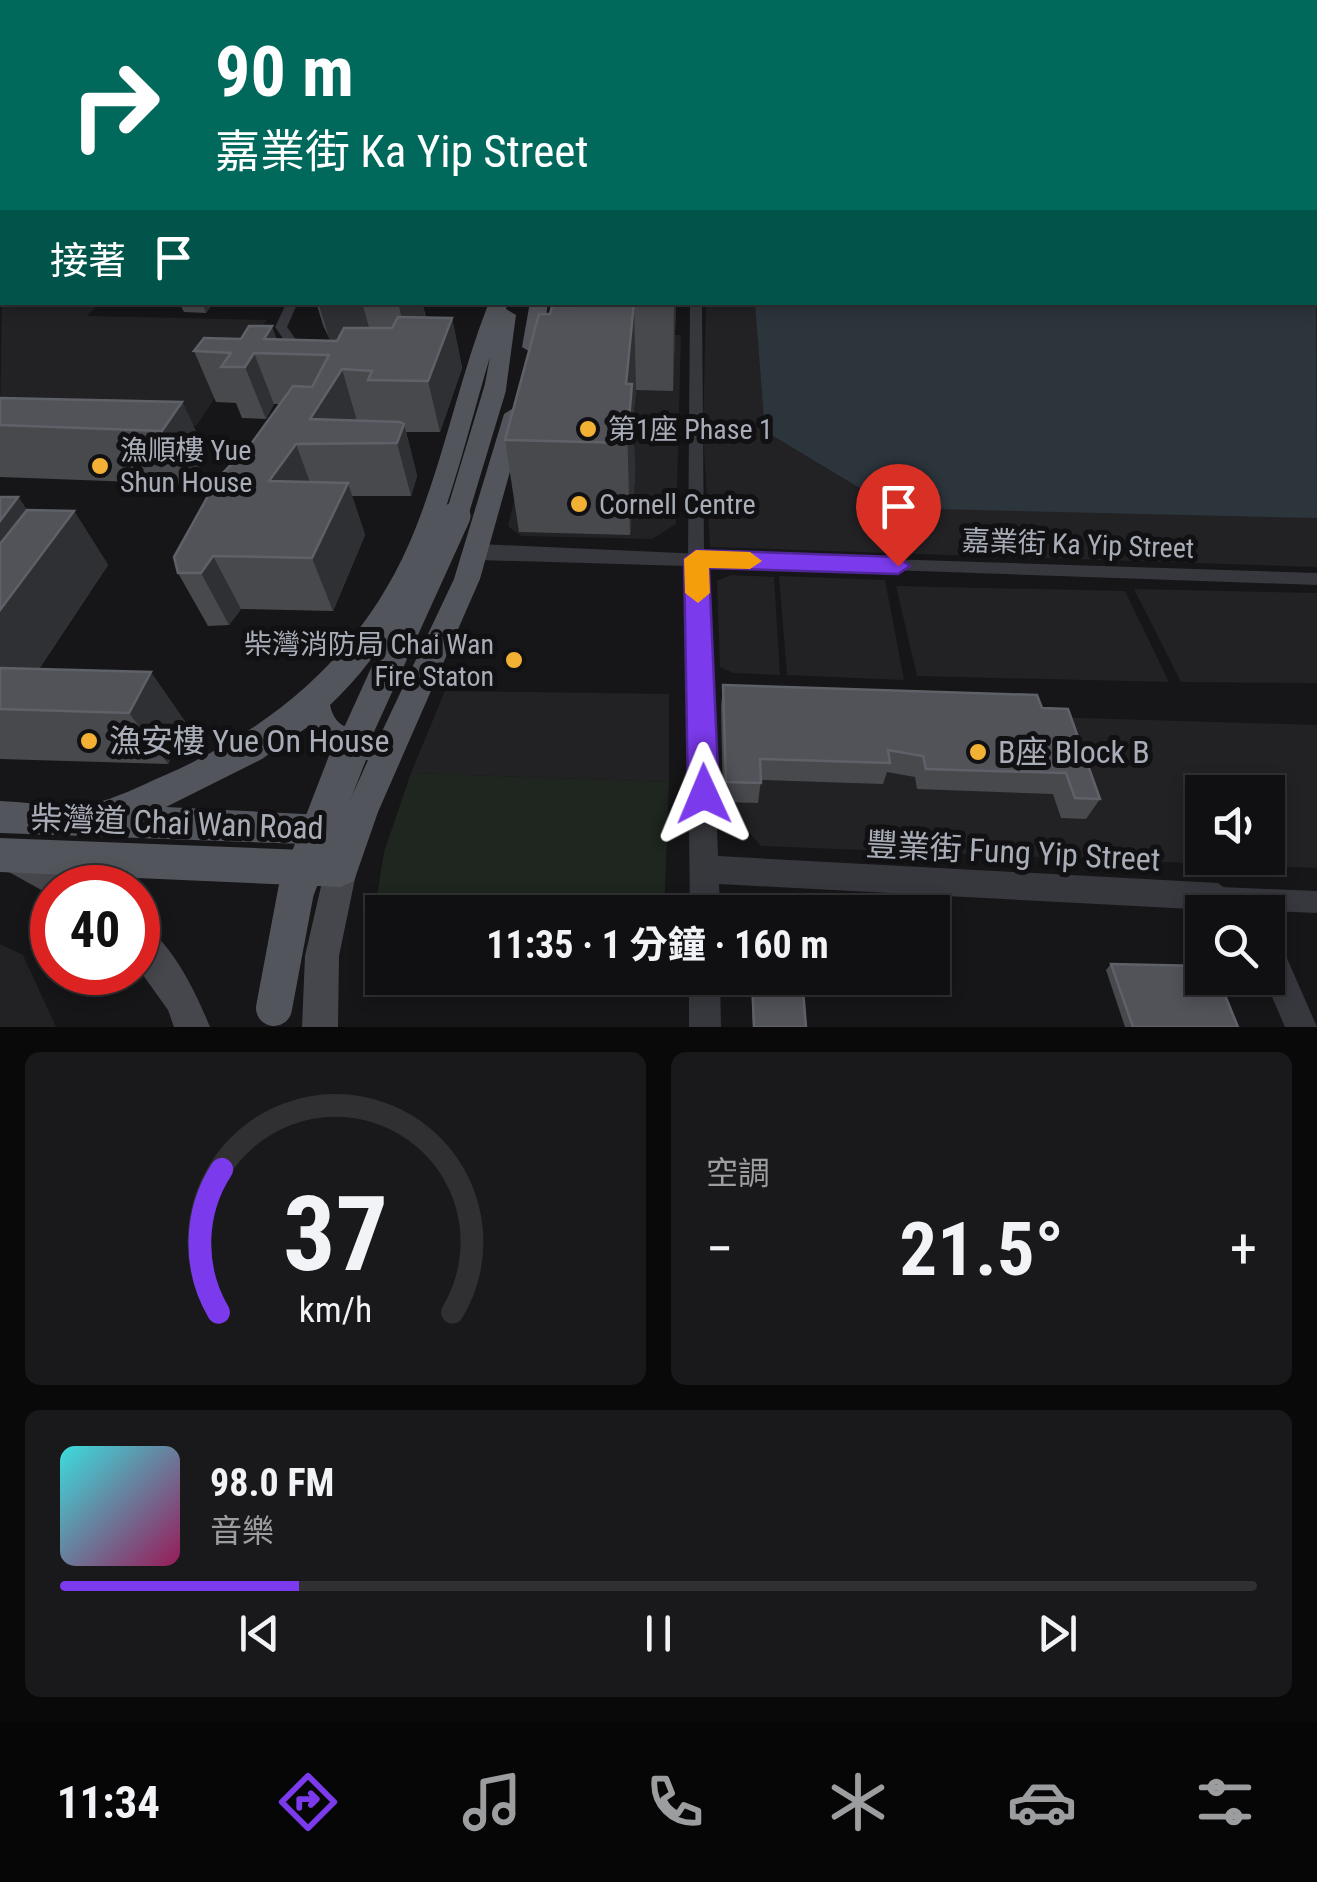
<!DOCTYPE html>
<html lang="zh-TW">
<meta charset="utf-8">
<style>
body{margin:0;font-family:"Roboto Condensed","Noto Sans TC",sans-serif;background:#19191b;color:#f1f3f6;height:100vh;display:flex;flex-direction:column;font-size:38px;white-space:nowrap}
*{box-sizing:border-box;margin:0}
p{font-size:32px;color:#9c9d9f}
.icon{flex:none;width:55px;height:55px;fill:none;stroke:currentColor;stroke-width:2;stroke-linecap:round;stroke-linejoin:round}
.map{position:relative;height:1027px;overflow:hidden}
.drawer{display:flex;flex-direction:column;gap:25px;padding:25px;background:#09090a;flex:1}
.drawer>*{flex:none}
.top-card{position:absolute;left:0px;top:0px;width:1318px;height:305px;box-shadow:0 5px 15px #0003,0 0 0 2px #303032;background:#00695c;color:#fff;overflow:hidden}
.controls{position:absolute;left:1185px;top:775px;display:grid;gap:20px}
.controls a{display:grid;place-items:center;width:100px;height:100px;border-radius:0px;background:#101012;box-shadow:0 5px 15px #0003,0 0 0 2px #303032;font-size:50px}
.speed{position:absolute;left:30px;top:865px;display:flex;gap:20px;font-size:50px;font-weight:700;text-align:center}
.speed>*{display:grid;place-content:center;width:130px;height:130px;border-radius:50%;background:#101012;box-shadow:0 5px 15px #0003,0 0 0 2px #303032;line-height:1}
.speed .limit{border:15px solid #d22;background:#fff;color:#111}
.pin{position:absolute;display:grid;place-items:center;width:85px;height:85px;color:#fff;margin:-102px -42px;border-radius:50% 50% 50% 0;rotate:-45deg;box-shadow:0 0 10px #0007}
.pin .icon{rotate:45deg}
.me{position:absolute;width:110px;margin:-55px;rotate:359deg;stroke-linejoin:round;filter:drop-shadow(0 0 8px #0008)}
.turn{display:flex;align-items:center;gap:35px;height:210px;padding:0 50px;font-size:45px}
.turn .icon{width:130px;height:130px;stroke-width:2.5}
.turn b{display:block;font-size:70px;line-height:85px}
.then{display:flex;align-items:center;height:95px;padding:0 50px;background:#0003;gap:20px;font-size:38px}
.big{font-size:75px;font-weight:700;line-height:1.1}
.drawer .widget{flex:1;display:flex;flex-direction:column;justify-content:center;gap:15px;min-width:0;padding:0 35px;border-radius:15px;background:#19191b}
.drawer .dial{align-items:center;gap:0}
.dial svg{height:260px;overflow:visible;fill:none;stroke:#303032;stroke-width:7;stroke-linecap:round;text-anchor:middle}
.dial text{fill:#f1f3f6;stroke:none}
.song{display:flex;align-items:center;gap:30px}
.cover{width:120px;height:120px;border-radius:15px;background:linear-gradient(135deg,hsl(180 70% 55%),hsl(330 70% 35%))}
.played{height:10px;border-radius:5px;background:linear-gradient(90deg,#7c3aed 20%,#303032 20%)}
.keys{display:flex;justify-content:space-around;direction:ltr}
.heat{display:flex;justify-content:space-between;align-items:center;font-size:55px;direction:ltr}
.drawer .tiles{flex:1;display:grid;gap:25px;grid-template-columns:1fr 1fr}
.widget:last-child{grid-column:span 2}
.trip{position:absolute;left:365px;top:895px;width:585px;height:100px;border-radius:0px;background:#101012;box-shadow:0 5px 15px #0003,0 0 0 2px #303032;font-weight:700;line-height:100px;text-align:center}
.menu{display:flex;height:160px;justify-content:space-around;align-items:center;background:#060607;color:#9c9d9f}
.menu .icon{width:70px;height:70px}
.menu .current{color:#7c3aed}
.menu b{font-size:45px;color:#f1f3f6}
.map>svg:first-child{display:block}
</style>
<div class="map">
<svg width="1317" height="1027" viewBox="0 0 1317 1027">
<rect width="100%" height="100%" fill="#161618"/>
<!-- built -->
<g fill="#222225" fill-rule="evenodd">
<polygon points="1317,227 1317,567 710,547 703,434 706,303 1315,302"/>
<polygon points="2,298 2,302 99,303 87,316 267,320 196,426 0,422"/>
<polygon points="554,333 681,335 676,524 652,539 521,536 508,526"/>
<polygon points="731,575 774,577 780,675 733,673 720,667 717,581"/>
<polygon points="779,576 885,580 904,680 787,675"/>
<polygon points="896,586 1125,591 1169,682 917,676"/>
<polygon points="1134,589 1317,593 1317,683 1181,682"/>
<polygon points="445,691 669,694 669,782 411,773"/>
<path d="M 721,707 L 1317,725 L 1317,868 L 761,846 L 723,802 ZM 1202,792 L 1268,792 L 1268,858 L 1202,858 Z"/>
<polygon points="0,944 23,955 56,1027 0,1027"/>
</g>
<!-- green -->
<polygon fill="#1e261f" points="411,773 669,782 664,912 374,915 384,852"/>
<!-- water -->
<polygon fill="#2c353c" points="1315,152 1317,518 893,508 765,431 755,303 1315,302"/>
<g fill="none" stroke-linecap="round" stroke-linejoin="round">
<!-- minor -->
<g fill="#37383d" fill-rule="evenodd">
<polygon points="0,2 2,3 2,8 0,7"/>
<polygon points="0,63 2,63 2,67 0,68"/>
<rect x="0" y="104" width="2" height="5"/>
<polygon points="287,302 298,302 287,327 306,354 304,357 296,357 275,327"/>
<polygon points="690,302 702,302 704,553 1317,573 1317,585 690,563 688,559"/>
<polygon points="1221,887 1317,891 1317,913 1221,909 1213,906 1210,898 1213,890"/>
</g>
<!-- tertiary -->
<g fill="#37383d" fill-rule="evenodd">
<polygon points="478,544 703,554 707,559 718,856 1218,883 1244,902 1249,912 719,884 720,912 690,912 686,566 478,560 471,557 468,552 471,547"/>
<polygon points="1268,936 1279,940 1317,1027 1285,1027 1264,978 1268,978"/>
<polygon points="689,978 720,978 721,1027 689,1027"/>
</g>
<!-- secondary -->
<g fill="#45474d" fill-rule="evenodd">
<polygon points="20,845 81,877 86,888 52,888 52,896 9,872 4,861 9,850"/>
<polygon points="341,853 352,858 357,869 339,956 338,1027 302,1027 305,956 325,869 330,858"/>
<path d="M 138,923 C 170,937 197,995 210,1027 L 174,1027 L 168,1010 L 138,968 Z"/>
</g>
<!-- primary -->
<g fill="#53555c" fill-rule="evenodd">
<path d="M 489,302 L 508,302 L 506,309 L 516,315 L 506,389 L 495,395 L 484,389 L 490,357 C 453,481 429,613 330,705 C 336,734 358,726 378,740 L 454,579 L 504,414 L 515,407 L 523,409 L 526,414 L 480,579 L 378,812 L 354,881 L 341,887 L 0,872 L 0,838 L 330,851 L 332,845 L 0,833 L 0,801 C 28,802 64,809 91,804 C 115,799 140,786 163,776 C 279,726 369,647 416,527 C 445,454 460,376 489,302 ZM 306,728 C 317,751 343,762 368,760 L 343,816 L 166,807 L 262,759 Z"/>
<polygon points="530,302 548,302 542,347 532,353 522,347"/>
</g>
<!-- trunk -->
<rect fill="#5b5e65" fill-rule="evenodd" x="0" y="144" width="2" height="10"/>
<!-- motorway -->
<polyline stroke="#63666e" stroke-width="30" points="750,2 759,0"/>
<defs>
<polyline id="rail" points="938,2 942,0"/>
</defs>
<!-- rail casing -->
<use href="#rail" stroke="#4a4c52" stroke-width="4"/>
<!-- rail -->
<use href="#rail" stroke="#111113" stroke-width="2.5" stroke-dasharray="6" stroke-linecap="butt"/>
<!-- primary-bridge-far2 -->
<polyline stroke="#53555c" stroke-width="22" points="456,518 495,389"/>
<!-- primary-bridge-far1 -->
<polyline stroke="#53555c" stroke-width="29" points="353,743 456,516"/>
<!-- primary-bridge -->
<polyline stroke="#53555c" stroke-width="36" points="274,1008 296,891 354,741"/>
</g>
<!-- wall -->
<g fill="#47494d">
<polygon points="75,0 365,0 366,2 76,2"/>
<polygon points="179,302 214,302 206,313 184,312"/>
<polygon points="316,302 422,302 426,317 452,318 462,368 440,432 406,432 417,476 411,496 352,496 365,535 333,611 241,609 229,625 208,626 178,573 251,444 280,404 274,404 266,419 242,418 236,403 216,402 194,351 277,339 330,340 323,325"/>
<polygon points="576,302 676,302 673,391 636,390 633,417 635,475 630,535 519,532 505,440 550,314 575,306"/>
<polygon points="0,398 182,402 207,455 189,484 0,477"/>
<polygon points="0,497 18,497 27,510 74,511 108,565 39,669 187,724 168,764 0,759"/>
<polygon points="723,685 1042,708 1100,799 1086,819 1061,818 1053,794 917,789 915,777 887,772 883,784 761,780 758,803 723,802 721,707"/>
<polygon points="1111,964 1238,1027 1125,1027 1106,970"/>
<polygon points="751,978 802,978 806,1027 753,1027"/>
</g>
<!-- shaded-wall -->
<g fill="#2f3033">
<polygon points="17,0 64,0 47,2 18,2"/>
<polygon points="202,302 214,302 206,313"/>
<polygon points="318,302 362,302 370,331 330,341"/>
<polygon points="398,302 422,302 428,329 408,346"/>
<polygon points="634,302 636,390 633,417 635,475 630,535 626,384"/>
<polygon points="674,302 676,302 673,391"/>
<polygon points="452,318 462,368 440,432 428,381"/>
<polygon points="272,326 282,354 264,339"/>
<polygon points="254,353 274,404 266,419 245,367"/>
<polygon points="342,369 357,421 310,419"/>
<polygon points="182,402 207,455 189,484 162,431"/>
<polygon points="404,424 417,476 411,496 397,443"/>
<polygon points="296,444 315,496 269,481"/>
<polygon points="348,483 365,535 333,611 312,558"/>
<polygon points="18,497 34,520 0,565 0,521"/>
<polygon points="74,511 108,565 12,709 0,709 0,610"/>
<polygon points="213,556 241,609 229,625 201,573"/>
<polygon points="151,672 187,724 168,764 129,713"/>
</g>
<!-- building -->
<g fill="#525359" stroke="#5f6168" stroke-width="2.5">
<polygon points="120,0 302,0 297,2 115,2"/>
<polygon points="303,0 365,0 366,2 303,2"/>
<polygon points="783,0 806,0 814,2 769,2"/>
<polygon points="576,302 634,302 626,384 632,384 627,443 505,440 539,314 550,314 552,306 575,306"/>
<polygon points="398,317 452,318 428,381 368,380 372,371 342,369 310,419 400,422 404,424 397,443 296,444 269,481 348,483 312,558 213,556 201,573 178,573 174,557 218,478 251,444 293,386 312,387 329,355 254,353 245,367 221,367 231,353 194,351 204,338 241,339 249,326 272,326 264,339 337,341 344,328 392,328"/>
<polygon points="0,398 182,402 162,431 0,425"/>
<polygon points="0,497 18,497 0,521"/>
<polygon points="27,510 74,511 0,610 0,544"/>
<polygon points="0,668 151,672 129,713 0,709"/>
<polygon points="723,685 1037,695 1042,708 1068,709 1100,799 1075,798 1066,773 926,769 923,756 888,750 890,763 760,759 761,783 726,782"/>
<polygon points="1111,964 1202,966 1202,978 1218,978 1238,1027 1133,1027"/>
<polygon points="752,978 802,978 806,1027 754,1027"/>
</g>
<!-- route -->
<polygon fill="#7c3aed" stroke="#51269a" stroke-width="2.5" points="696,550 898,557 910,566 898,574 709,568 719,794 714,804 704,809 693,804 688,794 684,559"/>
<!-- slow -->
<polygon fill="#f59e0b" points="696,550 750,552 762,561 750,569 709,568 710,593 698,603 685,593 684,559"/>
<!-- markers -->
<g fill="#f2b134" stroke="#111113" stroke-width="4">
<circle cx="588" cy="429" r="10"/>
<circle cx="100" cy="466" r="10"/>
<circle cx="579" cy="504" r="10"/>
<circle cx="514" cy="660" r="10"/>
<circle cx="89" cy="741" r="10"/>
<circle cx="978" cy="752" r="10"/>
</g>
<g text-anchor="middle" stroke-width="10" stroke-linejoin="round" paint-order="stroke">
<!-- poi labels -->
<g font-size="28" fill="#a8adb8" stroke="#111113" text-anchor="start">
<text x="608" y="439">第1座 Phase 1</text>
<text x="120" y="460">漁順樓 Yue<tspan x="120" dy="32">Shun House</tspan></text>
<text x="599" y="514">Cornell Centre</text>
<text x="494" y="654" text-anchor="end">柴灣消防局 Chai Wan<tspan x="494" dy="32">Fire Staton</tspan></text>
</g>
<!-- street labels -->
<g font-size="28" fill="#a8adb8" stroke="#111113">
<text transform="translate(1078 544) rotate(2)" y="10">嘉業街 Ka Yip Street</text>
</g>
<!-- near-poi labels -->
<g font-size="32" fill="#a8adb8" stroke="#111113" text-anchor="start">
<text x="109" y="752">漁安樓 Yue On House</text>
<text x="998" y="763">B座 Block B</text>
</g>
<!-- near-street labels -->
<g font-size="32" fill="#a8adb8" stroke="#111113">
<text transform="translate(177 823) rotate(2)" y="11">柴灣道 Chai Wan Road</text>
<text transform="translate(1013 852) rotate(3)" y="11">豐業街 Fung Yip Street</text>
</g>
</g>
</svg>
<div class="controls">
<a><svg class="icon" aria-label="sound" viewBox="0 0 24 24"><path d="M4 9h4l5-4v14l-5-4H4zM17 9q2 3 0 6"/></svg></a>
<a><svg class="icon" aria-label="search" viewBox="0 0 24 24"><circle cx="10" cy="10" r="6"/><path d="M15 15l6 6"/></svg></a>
</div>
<div class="speed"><div class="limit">40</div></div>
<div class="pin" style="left:898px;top:566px;background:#d93025"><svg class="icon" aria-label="arrive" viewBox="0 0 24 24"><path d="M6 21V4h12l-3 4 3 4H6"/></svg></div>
<svg class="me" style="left:704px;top:794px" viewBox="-20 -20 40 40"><path d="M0-17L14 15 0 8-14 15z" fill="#7c3aed" stroke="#fff" stroke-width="4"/></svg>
<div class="trip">11:35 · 1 分鐘 · 160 m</div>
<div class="top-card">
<div class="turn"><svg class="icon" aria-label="right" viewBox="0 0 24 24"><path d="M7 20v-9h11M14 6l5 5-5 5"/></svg><div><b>90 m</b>嘉業街 Ka Yip Street</div></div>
<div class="then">接著<svg class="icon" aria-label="arrive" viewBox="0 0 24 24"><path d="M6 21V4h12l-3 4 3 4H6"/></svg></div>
</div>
</div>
<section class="drawer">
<div class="tiles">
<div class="widget dial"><svg viewBox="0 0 100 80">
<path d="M14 69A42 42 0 1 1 86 69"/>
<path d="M14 69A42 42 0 0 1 15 25" stroke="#7c3aed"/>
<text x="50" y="56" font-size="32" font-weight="700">37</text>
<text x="50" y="72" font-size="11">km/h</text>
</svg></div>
<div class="widget"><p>空調</p>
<div class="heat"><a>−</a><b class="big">21.5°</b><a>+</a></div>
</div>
<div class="widget">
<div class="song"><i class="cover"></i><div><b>98.0 FM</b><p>音樂</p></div></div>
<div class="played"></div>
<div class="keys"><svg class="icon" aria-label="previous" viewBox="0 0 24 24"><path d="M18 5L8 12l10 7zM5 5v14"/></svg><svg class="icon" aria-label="pause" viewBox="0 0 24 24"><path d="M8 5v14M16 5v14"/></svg><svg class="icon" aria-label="next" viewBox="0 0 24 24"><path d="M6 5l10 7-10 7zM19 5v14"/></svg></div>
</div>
</div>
</section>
<nav class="menu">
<b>11:34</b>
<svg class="icon current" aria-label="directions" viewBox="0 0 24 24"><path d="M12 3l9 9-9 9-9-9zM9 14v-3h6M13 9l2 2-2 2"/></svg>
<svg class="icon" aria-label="music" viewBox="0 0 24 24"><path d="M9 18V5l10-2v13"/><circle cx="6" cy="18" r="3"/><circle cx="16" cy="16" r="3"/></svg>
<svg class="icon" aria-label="phone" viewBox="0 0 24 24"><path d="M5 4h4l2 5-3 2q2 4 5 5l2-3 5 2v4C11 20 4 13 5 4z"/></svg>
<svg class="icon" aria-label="climate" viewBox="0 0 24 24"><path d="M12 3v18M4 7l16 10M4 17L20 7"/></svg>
<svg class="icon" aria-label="car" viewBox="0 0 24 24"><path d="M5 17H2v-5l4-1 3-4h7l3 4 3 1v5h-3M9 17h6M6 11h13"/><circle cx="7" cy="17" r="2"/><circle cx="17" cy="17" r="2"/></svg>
<svg class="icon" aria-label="filters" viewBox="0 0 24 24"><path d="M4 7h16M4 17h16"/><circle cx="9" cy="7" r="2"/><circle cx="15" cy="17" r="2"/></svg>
</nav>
